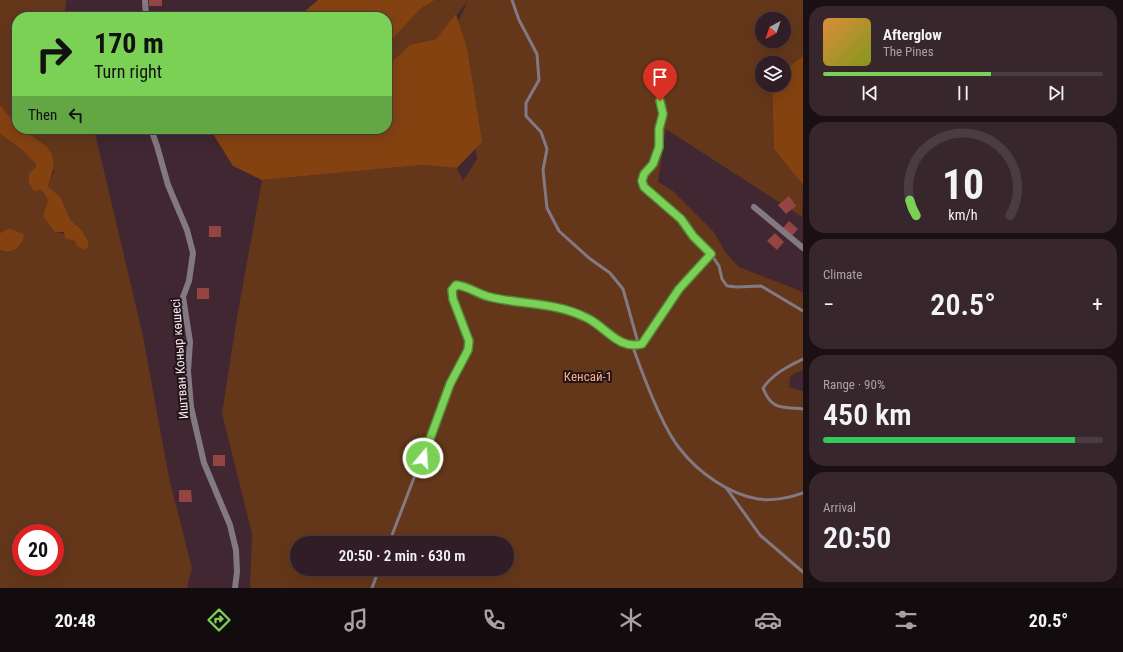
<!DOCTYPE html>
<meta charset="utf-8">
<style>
body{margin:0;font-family:"Roboto Condensed",sans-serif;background:#38262d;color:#f1f3f6;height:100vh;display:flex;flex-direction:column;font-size:15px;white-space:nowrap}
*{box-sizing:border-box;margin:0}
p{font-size:13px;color:#a8a2a7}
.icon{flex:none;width:22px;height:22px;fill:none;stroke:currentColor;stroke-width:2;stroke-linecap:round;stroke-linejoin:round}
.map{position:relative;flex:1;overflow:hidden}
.side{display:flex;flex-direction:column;gap:6px;padding:6px;background:#1a1014;width:320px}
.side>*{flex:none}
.top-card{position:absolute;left:12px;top:12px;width:380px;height:122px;border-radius:16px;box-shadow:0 4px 16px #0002,0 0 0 1px #4b3b42;background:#7bd156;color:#111;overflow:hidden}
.needle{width:26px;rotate:220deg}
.tools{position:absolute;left:755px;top:12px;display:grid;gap:8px}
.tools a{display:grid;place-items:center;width:36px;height:36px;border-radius:50%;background:#301d25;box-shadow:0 4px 16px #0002,0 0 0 1px #4b3b42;font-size:20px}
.speed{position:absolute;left:12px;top:524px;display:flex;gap:8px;font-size:20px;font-weight:700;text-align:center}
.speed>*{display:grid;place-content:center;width:52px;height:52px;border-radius:50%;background:#301d25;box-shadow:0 4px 16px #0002,0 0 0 1px #4b3b42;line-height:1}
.speed .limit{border:6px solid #d22;background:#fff;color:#111}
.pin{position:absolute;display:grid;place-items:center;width:34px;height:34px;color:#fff;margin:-41px -17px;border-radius:50% 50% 50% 0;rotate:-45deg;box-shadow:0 0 4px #0007}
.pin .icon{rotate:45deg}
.me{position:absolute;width:44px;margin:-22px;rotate:18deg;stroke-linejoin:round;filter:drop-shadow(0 0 3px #0008)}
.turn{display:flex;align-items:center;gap:14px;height:84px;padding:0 16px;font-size:18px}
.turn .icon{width:52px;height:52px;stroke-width:2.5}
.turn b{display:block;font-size:28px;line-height:34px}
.then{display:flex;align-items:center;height:38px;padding:0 16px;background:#0003;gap:8px;font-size:15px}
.big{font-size:30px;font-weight:600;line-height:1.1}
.side .tile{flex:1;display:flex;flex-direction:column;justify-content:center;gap:6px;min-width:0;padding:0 14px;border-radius:16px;background:#38262d}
.side .dial{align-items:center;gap:0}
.dial svg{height:104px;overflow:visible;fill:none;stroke:#4b3b42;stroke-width:7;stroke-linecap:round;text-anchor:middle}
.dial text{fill:#f1f3f6;stroke:none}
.song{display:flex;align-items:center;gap:12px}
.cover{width:48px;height:48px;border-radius:6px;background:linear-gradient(135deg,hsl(30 70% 55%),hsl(70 70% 35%))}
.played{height:4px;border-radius:2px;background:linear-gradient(90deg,#7bd156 60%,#4b3b42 60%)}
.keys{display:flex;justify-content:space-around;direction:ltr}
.heat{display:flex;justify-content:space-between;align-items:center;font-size:22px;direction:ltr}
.charge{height:6px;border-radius:3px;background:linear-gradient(90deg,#34c759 90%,#4b3b42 0)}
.trip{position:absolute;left:290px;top:536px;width:224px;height:40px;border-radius:20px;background:#301d25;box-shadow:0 4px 16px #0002,0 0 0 1px #4b3b42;font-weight:600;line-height:40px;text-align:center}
.menu{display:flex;height:64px;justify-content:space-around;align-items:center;background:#130c0f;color:#a8a2a7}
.menu .icon{width:28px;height:28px}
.menu .current{color:#7bd156}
.menu b{font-size:18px;color:#f1f3f6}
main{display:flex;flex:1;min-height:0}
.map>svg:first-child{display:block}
</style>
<main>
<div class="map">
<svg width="803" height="588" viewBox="0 0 803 588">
<rect width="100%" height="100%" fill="#402731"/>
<!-- green -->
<g fill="#64371a" fill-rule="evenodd">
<polygon points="0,0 66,0 65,17 17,17 17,120 9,116 0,105"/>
<path d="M 435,0 L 803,0 L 803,57 L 784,71 L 784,63 L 762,63 L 762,85 L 772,85 L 774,149 L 803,185 L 802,217 L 666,129 L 658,182 L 673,191 L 713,231 L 726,253 L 739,267 L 803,292 L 803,370 L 795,373 L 790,377 L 789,387 L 803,391 L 803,588 L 250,588 L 252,534 L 222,413 L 237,317 L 262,180 L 422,165 L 457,168 L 463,181 L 477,159 L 469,108 L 450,39 L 468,1 L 436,39 L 410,45 L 387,66 L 387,45 L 420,9 ZM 762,19 L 784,19 L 784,41 L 762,41 ZM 297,543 L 507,543 L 507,569 L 297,569 Z"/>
<path d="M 25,129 L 94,129 L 143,336 L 169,478 L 192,568 L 187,588 L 0,588 L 0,250 L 4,252 L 24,234 L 9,228 L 0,233 L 0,134 L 21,149 L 36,164 L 40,190 L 44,193 L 48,200 C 44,211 49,223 55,232 C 67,232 77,242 88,247 L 88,241 L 81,229 L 71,221 L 61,198 L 48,186 L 54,172 L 44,144 L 29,135 ZM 21,533 L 55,533 L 55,567 L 21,567 Z"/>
</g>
<!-- forest -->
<g fill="#844211">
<polygon points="318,0 435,0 420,9 387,45 387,17 298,17"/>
<polygon points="456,14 467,48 482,142 457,168 422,165 262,180 233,166 210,129 387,129 387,66 410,45 436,39"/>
<polygon points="803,56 803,185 774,149 772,85 784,85 784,71"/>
<path d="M 0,105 L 9,116 L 17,120 L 17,129 L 25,129 C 30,136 35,138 42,143 C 58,153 54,171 48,186 L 61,198 L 71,221 L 81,229 L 88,241 L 88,247 L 85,250 L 77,246 L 75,241 L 65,238 L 64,232 L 55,232 L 43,216 L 48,200 L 44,193 L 40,190 L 34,191 L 29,183 L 29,174 L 36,167 L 36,164 L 21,149 L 0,134 Z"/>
<path d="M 9,228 L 24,234 C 23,245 13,255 0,250 L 0,233 Z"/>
</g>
<!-- building -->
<g fill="#944443">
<rect x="149" y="0" width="13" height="6"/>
<polygon points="789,196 796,206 786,214 778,205"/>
<polygon points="789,221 798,229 791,237 782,229"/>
<rect x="209" y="226" width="12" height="11"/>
<polygon points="775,233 784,242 777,250 767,241"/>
<rect x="197" y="288" width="12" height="11"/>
<rect x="213" y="455" width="12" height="11"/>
<polygon points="179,490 191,490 192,502 179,502"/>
</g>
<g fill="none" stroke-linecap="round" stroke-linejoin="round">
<!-- lane -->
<g stroke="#837983" stroke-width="3">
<path d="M 512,0 L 519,20 L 537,54 L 539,80 L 526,103 L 526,116 L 541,132 L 547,149 L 543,170 L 547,208 L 559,231 L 589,258 L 610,273 L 623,289 L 637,339 L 634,350 C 644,378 662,427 680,449 C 698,472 728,494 758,499 C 772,501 790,498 803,493"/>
<polyline points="659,101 663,114 659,129 659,147 653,164 644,174 642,181 643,187 681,219 693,236 711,254 719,266 722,279 727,286 737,287 761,286 803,311"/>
<path d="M 803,359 C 788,366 773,374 763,388 C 771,410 782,407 803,409"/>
<polyline points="727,489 760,535 803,572"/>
<path d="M 389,543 L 450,384 L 468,350 L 469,341 L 453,299 L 452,290 L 456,285 C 469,286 478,294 490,297 C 524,305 560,303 592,320 C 610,330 619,350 642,343 L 679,289 L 711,254"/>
<polyline points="372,588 379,569"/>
</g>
<!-- street -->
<g stroke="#837983" stroke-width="6">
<polyline points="145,0 146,17"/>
<polyline points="151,129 157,146 168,185 187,230 193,253 189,281 183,297 190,342 188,371 191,407 204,463 230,525 236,550 237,572 235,588"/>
<polyline points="754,207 803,248"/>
</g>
</g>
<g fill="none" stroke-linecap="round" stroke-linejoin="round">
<defs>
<path id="route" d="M 423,458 L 450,384 L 468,350 L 469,341 L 453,299 L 452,290 L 456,285 C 469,286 477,294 490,297 C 523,305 556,302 587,318 C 606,327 618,350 642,344 L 679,289 L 711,254 L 693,236 L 681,219 L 644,187 L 642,181 L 644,174 L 653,164 L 659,147 L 659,129 L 663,114 L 660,101"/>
</defs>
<!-- route casing -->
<use href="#route" stroke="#508838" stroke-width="10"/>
<!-- route -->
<use href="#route" stroke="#7bd156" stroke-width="7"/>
</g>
<g text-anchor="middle" stroke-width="4" stroke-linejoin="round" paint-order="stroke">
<!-- street labels -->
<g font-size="13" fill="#f8e7ed" stroke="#201419">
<text transform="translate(179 359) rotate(-94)" y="5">Иштван Коныр көшесі</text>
</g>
<!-- park labels -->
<g font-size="13" fill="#fdaf81" stroke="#201419">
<text x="588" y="381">Кенсай-1</text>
</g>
</g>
</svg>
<div class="tools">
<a><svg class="needle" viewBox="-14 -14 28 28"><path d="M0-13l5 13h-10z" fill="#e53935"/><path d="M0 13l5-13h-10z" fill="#a8a2a7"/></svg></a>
<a><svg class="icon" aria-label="layers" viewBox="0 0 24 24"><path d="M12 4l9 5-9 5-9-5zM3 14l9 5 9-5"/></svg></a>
</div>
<div class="speed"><div class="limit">20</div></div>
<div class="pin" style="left:660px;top:101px;background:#d93025"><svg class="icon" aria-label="arrive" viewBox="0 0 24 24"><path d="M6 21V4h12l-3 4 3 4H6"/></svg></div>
<svg class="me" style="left:423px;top:458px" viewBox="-20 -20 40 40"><circle r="17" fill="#7bd156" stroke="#fff" stroke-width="3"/><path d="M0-11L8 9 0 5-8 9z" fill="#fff"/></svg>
<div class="trip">20:50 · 2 min · 630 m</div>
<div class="top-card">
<div class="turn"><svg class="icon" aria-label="right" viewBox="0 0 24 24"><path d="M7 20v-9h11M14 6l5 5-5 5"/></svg><div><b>170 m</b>Turn right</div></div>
<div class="then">Then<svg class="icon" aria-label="left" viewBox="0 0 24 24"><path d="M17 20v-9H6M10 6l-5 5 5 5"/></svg></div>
</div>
</div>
<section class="side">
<div class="tile">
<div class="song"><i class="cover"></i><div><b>Afterglow</b><p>The Pines</p></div></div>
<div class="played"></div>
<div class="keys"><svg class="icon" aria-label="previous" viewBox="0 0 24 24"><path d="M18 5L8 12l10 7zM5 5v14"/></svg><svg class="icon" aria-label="pause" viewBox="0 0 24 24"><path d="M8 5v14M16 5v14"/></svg><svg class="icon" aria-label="next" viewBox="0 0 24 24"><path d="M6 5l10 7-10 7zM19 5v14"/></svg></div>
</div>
<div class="tile dial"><svg viewBox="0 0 100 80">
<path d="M14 69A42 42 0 1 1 86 69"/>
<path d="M14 69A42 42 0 0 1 9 57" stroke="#7bd156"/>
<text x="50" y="56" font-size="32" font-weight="700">10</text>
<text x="50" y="72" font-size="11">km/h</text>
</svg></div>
<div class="tile"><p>Climate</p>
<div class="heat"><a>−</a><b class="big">20.5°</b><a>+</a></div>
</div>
<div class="tile"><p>Range · 90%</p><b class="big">450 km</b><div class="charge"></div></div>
<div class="tile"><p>Arrival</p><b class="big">20:50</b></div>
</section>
</main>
<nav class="menu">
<b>20:48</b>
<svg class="icon current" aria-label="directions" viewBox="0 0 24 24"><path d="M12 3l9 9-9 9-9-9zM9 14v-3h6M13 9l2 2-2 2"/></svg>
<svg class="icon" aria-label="music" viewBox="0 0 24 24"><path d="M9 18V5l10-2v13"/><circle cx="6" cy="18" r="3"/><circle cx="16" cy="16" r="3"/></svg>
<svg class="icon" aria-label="phone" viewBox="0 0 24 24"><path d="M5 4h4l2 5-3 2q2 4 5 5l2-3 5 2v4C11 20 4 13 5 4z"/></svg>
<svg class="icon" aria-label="climate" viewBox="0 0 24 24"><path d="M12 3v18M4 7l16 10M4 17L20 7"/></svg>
<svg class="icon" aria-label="car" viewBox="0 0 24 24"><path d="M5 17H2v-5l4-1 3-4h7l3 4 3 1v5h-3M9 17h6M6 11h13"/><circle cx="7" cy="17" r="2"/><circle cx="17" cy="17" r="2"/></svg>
<svg class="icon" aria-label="filters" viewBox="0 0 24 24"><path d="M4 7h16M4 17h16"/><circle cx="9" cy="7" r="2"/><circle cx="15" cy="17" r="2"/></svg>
<b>20.5°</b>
</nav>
